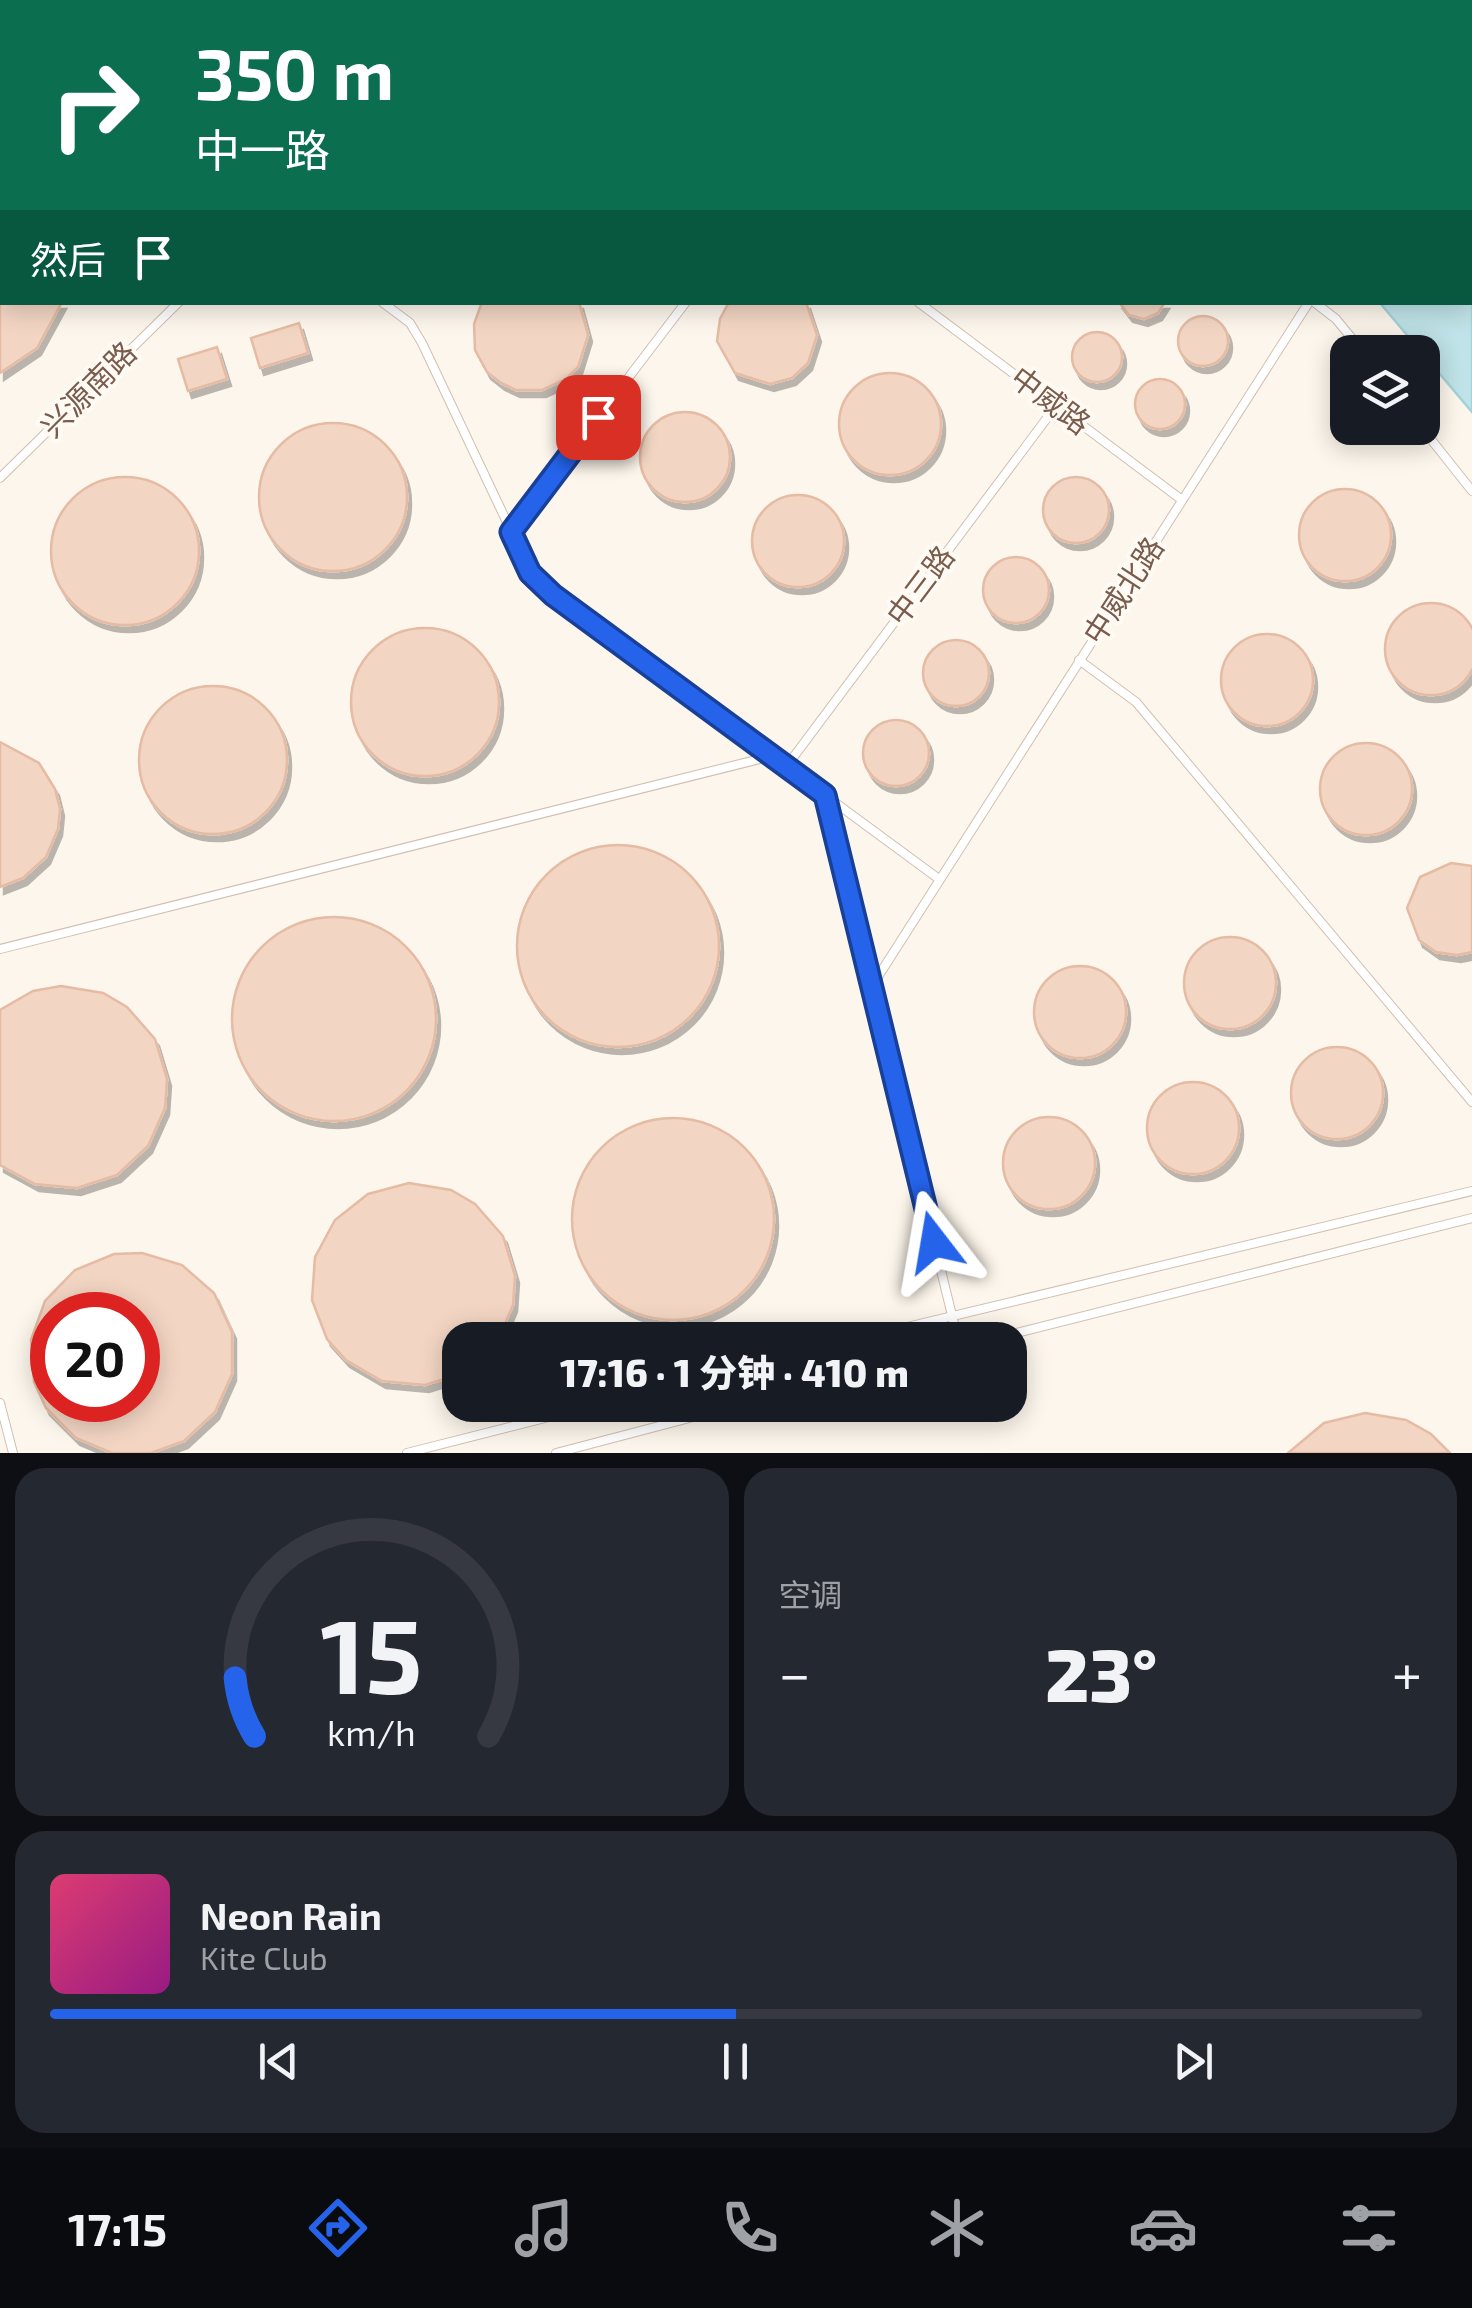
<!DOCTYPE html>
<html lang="zh">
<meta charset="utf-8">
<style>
body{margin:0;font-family:"Exo 2","Noto Sans SC",sans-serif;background:#242831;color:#f1f3f6;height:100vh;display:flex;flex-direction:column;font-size:38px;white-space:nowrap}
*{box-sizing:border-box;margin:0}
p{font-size:32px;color:#9ea1a6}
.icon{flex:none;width:55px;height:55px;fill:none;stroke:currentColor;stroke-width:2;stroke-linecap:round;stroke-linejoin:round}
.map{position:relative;height:1453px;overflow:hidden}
.side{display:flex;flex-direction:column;gap:15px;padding:15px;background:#0d0f14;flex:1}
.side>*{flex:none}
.guide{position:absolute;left:0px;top:0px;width:1472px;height:305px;box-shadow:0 5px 25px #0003;background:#0b6e4f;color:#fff;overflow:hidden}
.fabs{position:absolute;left:1330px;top:335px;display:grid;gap:20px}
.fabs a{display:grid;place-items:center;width:110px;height:110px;border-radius:20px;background:#171b24;box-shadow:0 5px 25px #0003;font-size:50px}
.speed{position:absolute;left:30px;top:1292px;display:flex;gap:20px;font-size:50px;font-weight:700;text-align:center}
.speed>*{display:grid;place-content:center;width:130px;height:130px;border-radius:50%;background:#171b24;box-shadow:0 5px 25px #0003;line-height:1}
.speed .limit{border:15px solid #d22;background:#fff;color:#111}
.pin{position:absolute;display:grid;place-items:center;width:85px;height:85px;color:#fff;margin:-42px;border-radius:20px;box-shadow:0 5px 15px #0006}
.me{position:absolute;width:110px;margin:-55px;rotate:346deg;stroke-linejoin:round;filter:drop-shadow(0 0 8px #0008)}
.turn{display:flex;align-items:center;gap:35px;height:210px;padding:0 30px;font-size:45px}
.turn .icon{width:130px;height:130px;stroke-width:2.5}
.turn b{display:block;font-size:70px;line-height:85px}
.then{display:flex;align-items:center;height:95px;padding:0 30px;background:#0003;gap:20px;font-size:38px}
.big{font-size:75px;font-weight:800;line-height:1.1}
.side .tile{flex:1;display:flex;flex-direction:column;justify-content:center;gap:15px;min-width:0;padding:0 35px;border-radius:30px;background:#242831}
.side .dial{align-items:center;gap:0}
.dial svg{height:260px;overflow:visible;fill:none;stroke:#363941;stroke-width:7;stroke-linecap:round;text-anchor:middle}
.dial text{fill:#f1f3f6;stroke:none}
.song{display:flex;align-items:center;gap:30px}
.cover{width:120px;height:120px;border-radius:15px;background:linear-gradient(135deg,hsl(340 70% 55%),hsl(310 70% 35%))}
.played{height:10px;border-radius:5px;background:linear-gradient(90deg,#2563eb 50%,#363941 50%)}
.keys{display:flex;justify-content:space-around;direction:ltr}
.heat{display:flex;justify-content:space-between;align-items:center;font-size:55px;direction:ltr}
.side .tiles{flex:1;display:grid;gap:15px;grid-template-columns:1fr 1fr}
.tile:last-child{grid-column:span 2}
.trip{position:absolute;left:442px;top:1322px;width:585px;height:100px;border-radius:30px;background:#171b24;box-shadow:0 5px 25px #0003;font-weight:800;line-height:100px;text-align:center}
.menu{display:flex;height:160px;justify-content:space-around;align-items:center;background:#090b0e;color:#9ea1a6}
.menu .icon{width:70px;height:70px}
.menu .current{color:#2563eb}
.menu b{font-size:45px;color:#f1f3f6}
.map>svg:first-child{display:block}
</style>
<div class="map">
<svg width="1472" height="1453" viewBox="0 0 1472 1453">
<defs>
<filter id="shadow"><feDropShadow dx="4" dy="7" stdDeviation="0" flood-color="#0004"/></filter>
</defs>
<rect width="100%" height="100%" fill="#fdf6ec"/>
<!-- water -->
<polygon fill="#bfe3e8" stroke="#a5d3da" stroke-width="2.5" points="983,0 1472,0 1472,412 1380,303 1470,302 1470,2"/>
<!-- building -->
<g fill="#f3d5c3" stroke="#e6bba3" stroke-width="2.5" fill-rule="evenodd" filter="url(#shadow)">
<polygon points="0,184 2,302 62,302 37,348 0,373"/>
<polygon points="482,302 579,302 588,335 578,367 566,379 542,390 516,390 501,383 487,372 475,350 474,324"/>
<polygon points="729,302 806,302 817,335 808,363 792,378 770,384 735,373 717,341 720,319"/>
<polygon points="1119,302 1165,302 1158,313 1144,319 1129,315"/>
<circle cx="1203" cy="341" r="25"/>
<polygon points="299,323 308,353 260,368 251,338"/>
<circle cx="1097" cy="357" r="25"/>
<polygon points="217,347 227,379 188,391 178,359"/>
<circle cx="890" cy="424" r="51"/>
<circle cx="1160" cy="404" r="25"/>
<circle cx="685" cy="457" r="45"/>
<circle cx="333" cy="497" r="74"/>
<circle cx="125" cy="551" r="74"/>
<circle cx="1076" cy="510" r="33"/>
<circle cx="1345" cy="535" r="46"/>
<circle cx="798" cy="541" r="46"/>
<circle cx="1016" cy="590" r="33"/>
<circle cx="1431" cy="649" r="46"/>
<circle cx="425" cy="702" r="74"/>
<circle cx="1267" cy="680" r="46"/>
<circle cx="956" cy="673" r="33"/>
<circle cx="213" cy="760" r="74"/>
<circle cx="896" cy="753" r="33"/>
<polygon points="0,742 39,763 55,789 60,809 58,829 46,857 23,878 0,887"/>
<circle cx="1366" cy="789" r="46"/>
<circle cx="618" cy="946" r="101"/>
<polygon points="1451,863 1472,866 1472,952 1457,955 1436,952 1419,940 1407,908 1420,877"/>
<circle cx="334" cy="1019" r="102"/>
<circle cx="1230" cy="983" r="46"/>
<circle cx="1080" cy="1012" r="46"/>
<polygon points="61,986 103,993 127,1007 155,1039 167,1079 165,1108 148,1146 117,1175 77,1188 35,1184 0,1165 0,1010 33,991"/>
<circle cx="1337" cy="1093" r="46"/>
<circle cx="1193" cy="1128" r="46"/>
<circle cx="1049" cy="1163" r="46"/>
<circle cx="673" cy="1219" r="101"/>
<polygon points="409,1183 451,1190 475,1204 503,1236 515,1276 513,1305 498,1340 460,1340 460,1374 425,1385 382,1381 346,1360 327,1339 312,1300 315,1257 335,1220 368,1194"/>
<path d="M 142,1253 L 182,1265 L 214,1293 L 232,1332 L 232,1374 L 215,1412 L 184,1441 L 151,1453 L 112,1453 L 76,1438 L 46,1408 L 34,1382 L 31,1340 L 45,1301 L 75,1270 L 114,1254 ZM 52,1315 L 138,1315 L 138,1400 L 52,1400 Z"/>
<polygon points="1365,1413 1406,1420 1431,1434 1450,1453 1288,1453 1324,1423"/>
</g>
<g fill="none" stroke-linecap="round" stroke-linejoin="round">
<defs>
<g id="lane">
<polyline points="456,0 457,2"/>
<polyline points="898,0 902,2"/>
<polyline points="659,2 661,0"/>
<polyline points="382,302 410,323 422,343 531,573 553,595 939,879"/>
<polyline points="918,302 1182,500"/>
<polyline points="1314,302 1336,319 1363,352"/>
<polyline points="1422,428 1472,491"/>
<polyline points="0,478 179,302"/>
<polyline points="511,532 686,302"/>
<polyline points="1079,660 1136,702 1472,1102"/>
<polyline points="786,767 1056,406"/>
<polyline points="825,796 958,1340"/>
<polyline points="0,949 772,756"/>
<polyline points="872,986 1309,302"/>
<polyline points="853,1340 1472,1191"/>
<polyline points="989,1340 1472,1218"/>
<polyline points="0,1403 13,1453"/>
<polyline points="407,1453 596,1405"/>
<polyline points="556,1453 739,1405"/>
</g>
</defs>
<!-- lane casing -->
<use href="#lane" stroke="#d1beb0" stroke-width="10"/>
<!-- lane -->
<use href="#lane" stroke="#fff" stroke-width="8"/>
</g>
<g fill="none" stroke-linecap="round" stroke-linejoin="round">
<defs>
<polyline id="route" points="598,417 511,532 530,573 553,595 825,795 934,1242"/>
</defs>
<!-- route casing -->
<use href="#route" stroke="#184099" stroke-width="25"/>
<!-- route -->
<use href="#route" stroke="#2563eb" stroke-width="18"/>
</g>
<g text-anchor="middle" stroke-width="8" stroke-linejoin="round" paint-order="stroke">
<!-- street labels -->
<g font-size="30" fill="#7a5c4d" stroke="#fffaf3">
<text transform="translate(89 390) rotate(-45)" y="10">兴源南路</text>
<text transform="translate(1050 401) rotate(37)" y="10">中威路</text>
<text transform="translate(921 586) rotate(-53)" y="10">中三路</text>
<text transform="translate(1124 591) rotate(-57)" y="10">中威北路</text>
</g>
</g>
</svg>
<div class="fabs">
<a><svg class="icon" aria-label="layers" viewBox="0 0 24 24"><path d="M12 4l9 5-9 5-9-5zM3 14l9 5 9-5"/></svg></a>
</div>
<div class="speed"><div class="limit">20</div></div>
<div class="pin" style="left:598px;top:417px;background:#d93025"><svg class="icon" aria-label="arrive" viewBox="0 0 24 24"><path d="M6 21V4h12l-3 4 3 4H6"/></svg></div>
<svg class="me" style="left:934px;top:1242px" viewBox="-20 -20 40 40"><path d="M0-17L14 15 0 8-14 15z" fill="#2563eb" stroke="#fff" stroke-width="4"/></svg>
<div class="trip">17:16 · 1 分钟 · 410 m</div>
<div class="guide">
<div class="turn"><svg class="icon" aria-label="right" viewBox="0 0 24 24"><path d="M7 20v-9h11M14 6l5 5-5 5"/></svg><div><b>350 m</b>中一路</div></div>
<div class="then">然后<svg class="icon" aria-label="arrive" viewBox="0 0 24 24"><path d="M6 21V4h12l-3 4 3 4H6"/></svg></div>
</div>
</div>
<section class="side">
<div class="tiles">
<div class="tile dial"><svg viewBox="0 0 100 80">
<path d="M14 69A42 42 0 1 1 86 69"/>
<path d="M14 69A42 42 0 0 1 8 51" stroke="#2563eb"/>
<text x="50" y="56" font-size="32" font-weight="700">15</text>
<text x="50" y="72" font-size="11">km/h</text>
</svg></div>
<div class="tile"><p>空调</p>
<div class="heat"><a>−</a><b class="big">23°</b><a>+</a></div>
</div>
<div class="tile">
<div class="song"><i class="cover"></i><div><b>Neon Rain</b><p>Kite Club</p></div></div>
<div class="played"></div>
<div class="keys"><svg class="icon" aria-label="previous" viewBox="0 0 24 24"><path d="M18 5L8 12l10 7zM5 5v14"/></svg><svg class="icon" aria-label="pause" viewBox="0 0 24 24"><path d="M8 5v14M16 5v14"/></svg><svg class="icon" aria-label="next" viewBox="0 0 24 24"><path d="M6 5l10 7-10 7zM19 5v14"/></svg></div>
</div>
</div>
</section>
<nav class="menu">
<b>17:15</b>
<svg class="icon current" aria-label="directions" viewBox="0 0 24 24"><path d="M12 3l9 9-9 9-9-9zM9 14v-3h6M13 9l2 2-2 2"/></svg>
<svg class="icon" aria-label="music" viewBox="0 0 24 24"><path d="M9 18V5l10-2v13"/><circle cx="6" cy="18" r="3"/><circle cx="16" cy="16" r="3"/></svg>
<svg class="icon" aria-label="phone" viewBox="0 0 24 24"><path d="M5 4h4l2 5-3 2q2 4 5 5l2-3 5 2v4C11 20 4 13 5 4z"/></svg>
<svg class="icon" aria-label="climate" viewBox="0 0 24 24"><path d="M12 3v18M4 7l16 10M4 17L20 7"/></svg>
<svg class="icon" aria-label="car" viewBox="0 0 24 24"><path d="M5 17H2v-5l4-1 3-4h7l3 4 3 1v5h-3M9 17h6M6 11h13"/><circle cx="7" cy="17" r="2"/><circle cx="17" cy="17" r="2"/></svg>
<svg class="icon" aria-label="filters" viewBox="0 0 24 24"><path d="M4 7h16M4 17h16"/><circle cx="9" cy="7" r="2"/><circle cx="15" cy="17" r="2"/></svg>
</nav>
